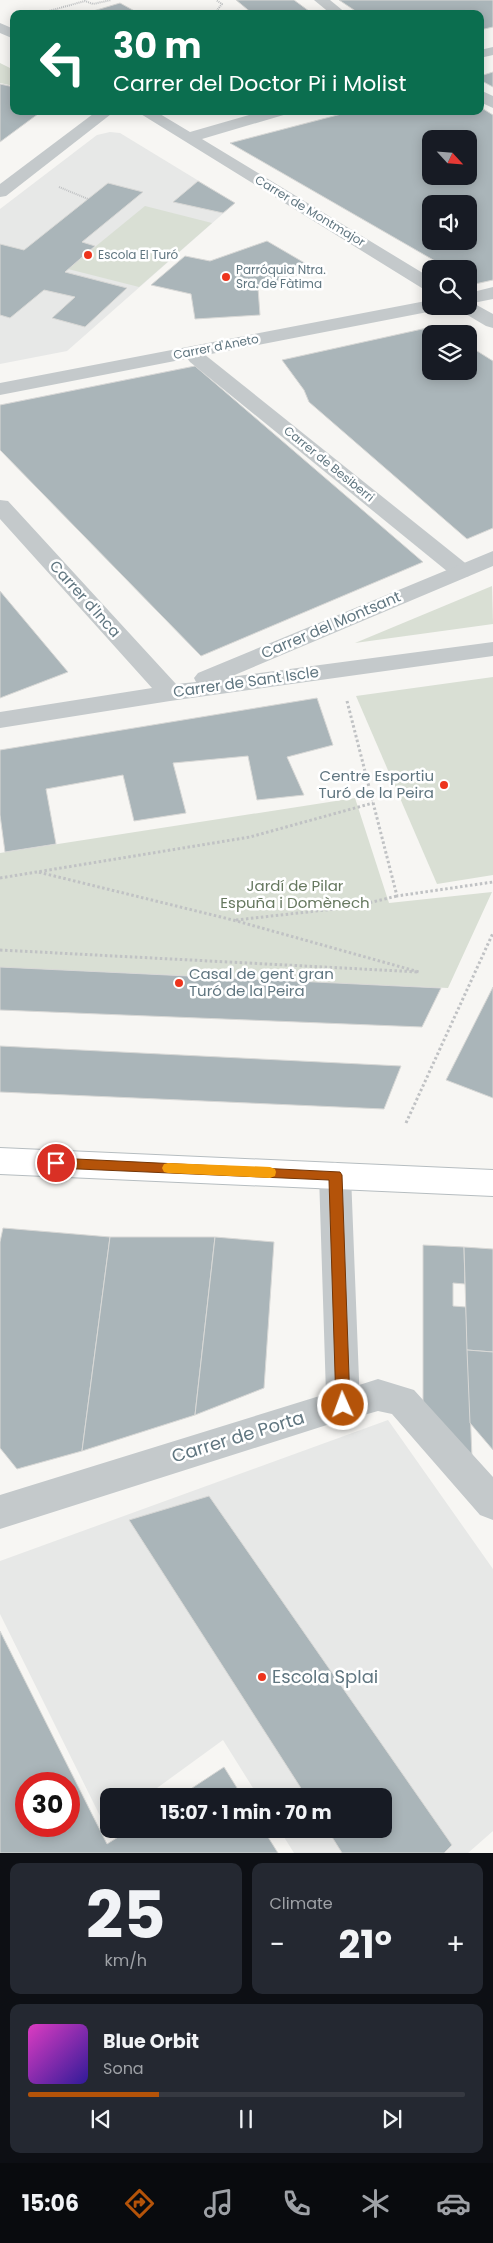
<!DOCTYPE html>
<meta charset="utf-8">
<style>
body{margin:0;font-family:Poppins,sans-serif;background:#242831;color:#f1f3f6;height:100vh;display:flex;flex-direction:column;font-size:19px;white-space:nowrap}
*{box-sizing:border-box;margin:0}
p{font-size:16px;color:#9ea1a6}
.icon{flex:none;width:28px;height:28px;fill:none;stroke:currentColor;stroke-width:2;stroke-linecap:round;stroke-linejoin:round}
.map{position:relative;height:1853px;overflow:hidden}
.details{display:flex;flex-direction:column;gap:10px;padding:10px;background:#0d0f14;flex:1}
.details>*{flex:none}
.guide{position:absolute;left:10px;top:10px;width:474px;height:105px;border-radius:10px;box-shadow:0 2px 12px #0003;background:#0b6e4f;color:#fff;overflow:hidden}
.needle{width:32px;rotate:116deg}
.buttons{position:absolute;left:422px;top:130px;display:grid;gap:10px}
.buttons a{display:grid;place-items:center;width:55px;height:55px;border-radius:10px;background:#171b24;box-shadow:0 2px 12px #0003;font-size:25px}
.speed{position:absolute;left:15px;top:1772px;display:flex;gap:10px;font-size:25px;font-weight:700;text-align:center}
.speed>*{display:grid;place-content:center;width:65px;height:65px;border-radius:50%;background:#171b24;box-shadow:0 2px 12px #0003;line-height:1}
.speed .limit{border:8px solid #d22;background:#fff;color:#111}
.pin{position:absolute;display:grid;place-items:center;width:42px;height:42px;color:#fff;margin:-21px;border:2px solid #fff;border-radius:50%;box-shadow:0 1px 5px #0007}
.me{position:absolute;width:55px;margin:-28px;rotate:358deg;stroke-linejoin:round;filter:drop-shadow(0 0 4px #0008)}
.turn{display:flex;align-items:center;gap:18px;height:105px;padding:0 20px;font-size:22px}
.turn .icon{width:65px;height:65px;stroke-width:2.5}
.turn b{display:block;font-size:35px;line-height:42px}
.big{font-size:38px;font-weight:700;line-height:1.1}
.details .widget{flex:1;display:flex;flex-direction:column;justify-content:center;gap:8px;min-width:0;padding:0 18px;border-radius:10px;background:#242831}
.details .dial{align-items:center;gap:0}
.dial b{font-size:65px;line-height:1}
.song{display:flex;align-items:center;gap:15px}
.cover{width:60px;height:60px;border-radius:8px;background:linear-gradient(135deg,hsl(310 70% 55%),hsl(250 70% 35%))}
.played{height:5px;border-radius:2px;background:linear-gradient(90deg,#b45309 30%,#363941 30%)}
.keys{display:flex;justify-content:space-around;direction:ltr}
.heat{display:flex;justify-content:space-between;align-items:center;font-size:28px;direction:ltr}
.details .tiles{flex:1;display:grid;gap:10px;grid-template-columns:1fr 1fr}
.widget:last-child{grid-column:span 2}
.trip{position:absolute;left:100px;top:1788px;width:292px;height:50px;border-radius:10px;background:#171b24;box-shadow:0 2px 12px #0003;font-weight:700;line-height:50px;text-align:center}
.tab-bar{display:flex;height:80px;justify-content:space-around;align-items:center;background:#090b0e;color:#9ea1a6}
.tab-bar .icon{width:35px;height:35px}
.tab-bar .selected{color:#b45309}
.tab-bar b{font-size:22px;color:#f1f3f6}
.map>svg:first-child{display:block}
</style>
<div class="map">
<svg width="493" height="1853" viewBox="0 0 493 1853">
<rect width="100%" height="100%" fill="#f7f6f3"/>
<!-- built -->
<g fill="#e7e8e7">
<polygon points="110,132 120,133 235,203 67,351 0,364 0,209 97,135"/>
<polygon points="388,1420 493,1569 493,1831 468,1853 294,1853 279,1829 384,1829 384,1796 258,1796 223,1740 146,1796 109,1796 109,1823 105,1826 0,1614 0,1561"/>
</g>
<!-- green -->
<g fill="#d9dfd4">
<polygon points="0,63 14,70 14,86 0,83"/>
<polygon points="145,206 212,223 139,287 68,269"/>
<polygon points="492,586 493,624 355,643"/>
<polygon points="493,677 493,875 437,884 356,696"/>
<polygon points="355,798 389,903 492,892 448,988 0,967 0,853"/>
</g>
<!-- building -->
<g fill="#aab5b9" stroke="#d8d8d6" fill-rule="evenodd">
<polygon points="236,0 294,0 313,14 253,14"/>
<polygon points="339,0 493,0 493,27 480,30 480,14 360,14"/>
<polygon points="120,3 140,14 83,14"/>
<polygon points="493,72 493,87 480,80 480,76"/>
<polygon points="0,84 14,87 14,111 42,111 0,142"/>
<path d="M 480,107 L 493,115 L 493,280 L 475,284 L 469,280 L 469,269 L 449,269 L 230,143 L 353,111 L 480,111 ZM 431,139 L 469,139 L 469,176 L 431,176 ZM 431,204 L 469,204 L 469,241 L 431,241 Z"/>
<polygon points="198,181 235,203 223,213 173,202"/>
<polygon points="108,183 143,192 82,242 95,246 65,272 127,288 85,327 52,318 75,297 44,290 10,318 0,315 0,244 24,250"/>
<polygon points="267,241 315,269 258,288 260,315 195,319 191,294 151,285 185,256 210,261"/>
<polygon points="436,326 448,334 431,334 431,371 469,371 469,346 493,361 493,528 467,539 309,402 304,390 282,360"/>
<polygon points="195,366 423,562 201,656 0,450 0,405"/>
<polygon points="0,591 68,672 0,698"/>
<polygon points="317,698 333,745 287,757 304,795 257,800 248,756 173,763 186,813 134,821 123,775 46,789 56,844 5,852 0,815 0,750"/>
<polygon points="0,967 441,988 422,1027 0,1010"/>
<polygon points="493,987 493,1098 446,1080"/>
<polygon points="0,1046 401,1066 384,1109 0,1092"/>
<polygon points="3,1228 110,1237 82,1451 17,1469 0,1448 0,1242"/>
<polygon points="110,1237 215,1237 195,1415 82,1451"/>
<polygon points="215,1237 274,1242 264,1388 195,1415"/>
<polygon points="423,1245 464,1247 465,1284 453,1283 453,1306 466,1307 472,1458 423,1402"/>
<polygon points="464,1247 493,1249 493,1352 467,1350"/>
<polygon points="467,1350 493,1352 493,1450 470,1423"/>
<polygon points="209,1496 452,1845 444,1853 342,1853 327,1829 384,1829 384,1796 306,1796 129,1520"/>
<path d="M 0,1631 L 107,1844 L 131,1829 L 263,1829 L 278,1853 L 0,1853 ZM 26,1784 L 69,1784 L 69,1826 L 26,1826 Z"/>
<polygon points="224,1767 242,1796 180,1796"/>
</g>
<g fill="none" stroke-linecap="round" stroke-linejoin="round">
<defs>
<polygon id="secondary" points="0,1148 493,1170 493,1196 0,1174"/>
</defs>
<!-- secondary casing -->
<use href="#secondary" stroke="#b6bdc0" stroke-width="2"/>
<!-- path-far1 -->
<g stroke="#c0c2c4" stroke-width="2" stroke-dasharray="1 1" stroke-linecap="butt">
<polyline points="38,14 85,1 93,4 111,0"/>
<polyline points="214,14 222,4 216,0"/>
<polyline points="59,187 88,199"/>
</g>
<!-- path -->
<g stroke="#c0c2c4" stroke-width="3" stroke-dasharray="2.5 2.5" stroke-linecap="butt">
<polyline points="347,701 397,896 493,882"/>
<polyline points="0,878 250,837 373,803"/>
<polyline points="236,920 352,907 397,896"/>
<polyline points="0,950 419,972 233,920 38,872"/>
<polyline points="406,1123 493,933"/>
</g>
<!-- pedestrian -->
<g fill="#c4c9cb" fill-rule="evenodd">
<polygon points="197,352 204,354 469,566 472,571 469,576 461,578 453,576 190,362 187,358 190,354"/>
<polygon points="378,1379 414,1390 493,1477 493,1520 480,1515 392,1414 378,1411 343,1421 331,1416 326,1405 331,1394"/>
</g>
<!-- minor -->
<g fill="#c4c9cb" fill-rule="evenodd">
<polygon points="314,0 330,0 347,14 331,14"/>
<polygon points="0,23 14,29 14,39 0,33"/>
<polygon points="493,47 493,55 480,58 480,50"/>
<polygon points="480,90 493,96 493,108 480,102"/>
<polygon points="97,111 115,111 6,196 0,197 0,184"/>
<polygon points="136,111 155,111 190,132 263,111 289,111 287,114 202,139 431,278 431,291 425,290"/>
<polygon points="493,287 493,299 473,303 493,314 493,328 486,326 459,310 457,306 469,306 469,293"/>
<polygon points="431,300 431,306 440,306 438,310 0,395 0,383"/>
<polygon points="0,500 8,501 176,684 196,682 194,678 198,673 493,551 493,566 230,677 493,642 493,656 170,701 0,728 0,712 152,688 0,519"/>
<polygon points="335,1162 346,1166 351,1175 360,1405 355,1416 0,1529 0,1495 326,1394 319,1175 324,1166"/>
</g>
<!-- secondary -->
<use href="#secondary" fill="#fff" fill-rule="evenodd"/>
</g>
<!-- route -->
<polygon fill="#b45309" stroke="#753606" points="56,1158 340,1172 342,1175 350,1405 348,1409 343,1411 338,1409 336,1405 329,1180 56,1168 52,1167 50,1163 52,1159"/>
<!-- slow -->
<polygon fill="#f59e0b" points="168,1163 270,1167 275,1169 276,1172 275,1176 270,1178 168,1173 164,1172 162,1168 164,1164"/>
<!-- markers -->
<g fill="#ed341d" stroke="#fff" stroke-width="2">
<circle cx="88" cy="255" r="5"/>
<circle cx="226" cy="277" r="5"/>
<circle cx="444" cy="785" r="5"/>
<circle cx="179" cy="983" r="5"/>
<circle cx="262" cy="1677" r="5"/>
</g>
<g text-anchor="middle" stroke-width="5" stroke-linejoin="round" paint-order="stroke">
<!-- far-street labels -->
<g font-size="12" fill="#607680" stroke="#fff">
<text transform="translate(310 211) rotate(31)" y="4">Carrer de Montmajor</text>
<text transform="translate(216 347) rotate(-11)" y="4">Carrer d'Aneto</text>
<text transform="translate(329 464) rotate(39)" y="4">Carrer de Besiberri</text>
</g>
<!-- far-poi labels -->
<g font-size="12" fill="#607680" stroke="#fff" text-anchor="start">
<text x="98" y="259">Escola El Turó</text>
<text x="236" y="274">Parróquia Ntra.<tspan x="236" dy="14">Sra. de Fàtima</tspan></text>
</g>
<!-- street labels -->
<g font-size="15" fill="#607680" stroke="#fff">
<text transform="translate(85 599) rotate(48)" y="5">Carrer d'Inca</text>
<text transform="translate(331 625) rotate(-23)" y="5">Carrer del Montsant</text>
<text transform="translate(246 682) rotate(-8)" y="5">Carrer de Sant Iscle</text>
</g>
<!-- poi labels -->
<g font-size="15" fill="#607680" stroke="#fff" text-anchor="end">
<text x="434" y="781">Centre Esportiu<tspan x="434" dy="17">Turó de la Peira</tspan></text>
<text x="189" y="979" text-anchor="start">Casal de gent gran<tspan x="189" dy="17">Turó de la Peira</tspan></text>
</g>
<!-- park labels -->
<g font-size="15" fill="#66785f" stroke="#fff">
<text x="295" y="891">Jardí de Pilar<tspan x="295" dy="17">Espuña i Domènech</tspan></text>
</g>
<!-- near-street labels -->
<g font-size="18" fill="#607680" stroke="#fff">
<text transform="translate(238 1437) rotate(-17)" y="6">Carrer de Porta</text>
</g>
<!-- near-poi labels -->
<g font-size="18" fill="#607680" stroke="#fff" text-anchor="start">
<text x="272" y="1683">Escola Splai</text>
</g>
</g>
</svg>
<div class="buttons">
<a><svg class="needle" viewBox="-14 -14 28 28"><path d="M0-13l5 13h-10z" fill="#e53935"/><path d="M0 13l5-13h-10z" fill="#9ea1a6"/></svg></a>
<a><svg class="icon" aria-label="sound" viewBox="0 0 24 24"><path d="M4 9h4l5-4v14l-5-4H4zM17 9q2 3 0 6"/></svg></a>
<a><svg class="icon" aria-label="search" viewBox="0 0 24 24"><circle cx="10" cy="10" r="6"/><path d="M15 15l6 6"/></svg></a>
<a><svg class="icon" aria-label="layers" viewBox="0 0 24 24"><path d="M12 4l9 5-9 5-9-5zM3 14l9 5 9-5"/></svg></a>
</div>
<div class="speed"><div class="limit">30</div></div>
<div class="pin" style="left:56px;top:1163px;background:#d93025"><svg class="icon" aria-label="arrive" viewBox="0 0 24 24"><path d="M6 21V4h12l-3 4 3 4H6"/></svg></div>
<svg class="me" style="left:343px;top:1405px" viewBox="-20 -20 40 40"><circle r="17" fill="#b45309" stroke="#fff" stroke-width="3"/><path d="M0-11L8 9 0 5-8 9z" fill="#fff"/></svg>
<div class="trip">15:07 · 1 min · 70 m</div>
<div class="guide">
<div class="turn"><svg class="icon" aria-label="left" viewBox="0 0 24 24"><path d="M17 20v-9H6M10 6l-5 5 5 5"/></svg><div><b>30 m</b>Carrer del Doctor Pi i Molist</div></div>
</div>
</div>
<section class="details">
<div class="tiles">
<div class="widget dial"><b>25</b><p>km/h</p></div>
<div class="widget"><p>Climate</p>
<div class="heat"><a>−</a><b class="big">21°</b><a>+</a></div>
</div>
<div class="widget">
<div class="song"><i class="cover"></i><div><b>Blue Orbit</b><p>Sona</p></div></div>
<div class="played"></div>
<div class="keys"><svg class="icon" aria-label="previous" viewBox="0 0 24 24"><path d="M18 5L8 12l10 7zM5 5v14"/></svg><svg class="icon" aria-label="pause" viewBox="0 0 24 24"><path d="M8 5v14M16 5v14"/></svg><svg class="icon" aria-label="next" viewBox="0 0 24 24"><path d="M6 5l10 7-10 7zM19 5v14"/></svg></div>
</div>
</div>
</section>
<nav class="tab-bar">
<b>15:06</b>
<svg class="icon selected" aria-label="directions" viewBox="0 0 24 24"><path d="M12 3l9 9-9 9-9-9zM9 14v-3h6M13 9l2 2-2 2"/></svg>
<svg class="icon" aria-label="music" viewBox="0 0 24 24"><path d="M9 18V5l10-2v13"/><circle cx="6" cy="18" r="3"/><circle cx="16" cy="16" r="3"/></svg>
<svg class="icon" aria-label="phone" viewBox="0 0 24 24"><path d="M5 4h4l2 5-3 2q2 4 5 5l2-3 5 2v4C11 20 4 13 5 4z"/></svg>
<svg class="icon" aria-label="climate" viewBox="0 0 24 24"><path d="M12 3v18M4 7l16 10M4 17L20 7"/></svg>
<svg class="icon" aria-label="car" viewBox="0 0 24 24"><path d="M5 17H2v-5l4-1 3-4h7l3 4 3 1v5h-3M9 17h6M6 11h13"/><circle cx="7" cy="17" r="2"/><circle cx="17" cy="17" r="2"/></svg>
</nav>
